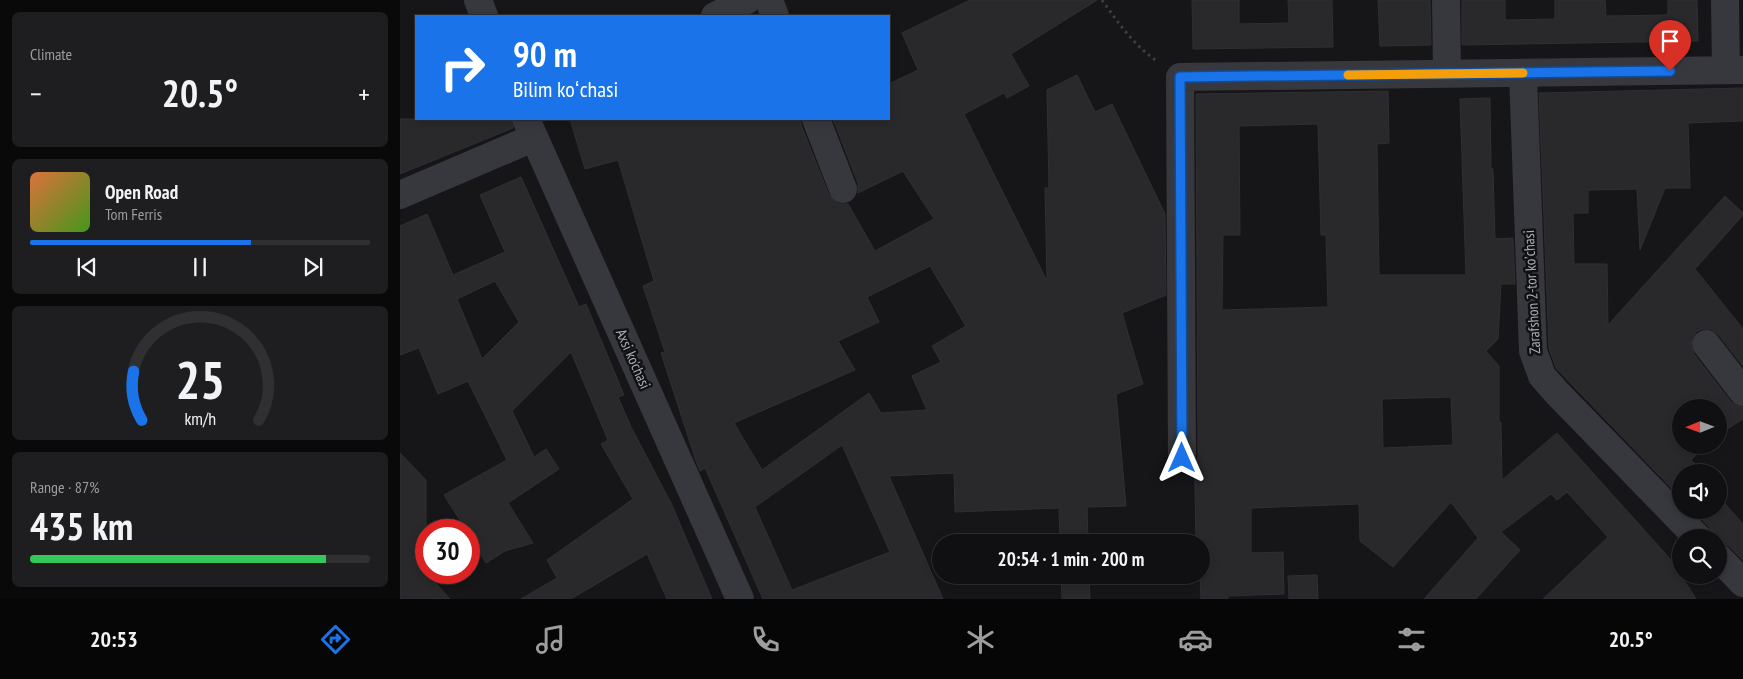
<!DOCTYPE html>
<meta charset="utf-8">
<style>
body{margin:0;font-family:"PT Sans Narrow",sans-serif;background:#1e1e20;color:#f1f3f6;height:100vh;display:flex;flex-direction:column;font-size:19px;white-space:nowrap}
*{box-sizing:border-box;margin:0}
p{font-size:16px;color:#9c9d9f}
.icon{flex:none;width:28px;height:28px;fill:none;stroke:currentColor;stroke-width:2;stroke-linecap:round;stroke-linejoin:round}
.map{position:relative;flex:1;overflow:hidden}
.drawer{display:flex;flex-direction:column;gap:12px;padding:12px;background:#09090a;width:400px}
.drawer>*{flex:none}
.hud{position:absolute;left:15px;top:15px;width:475px;height:105px;border-radius:0px;box-shadow:0 2px 8px #0003,0 0 0 1px #303032;background:#1a73e8;color:#fff;overflow:hidden}
.needle{width:32px;rotate:269deg}
.tools{position:absolute;left:1272px;top:399px;display:grid;gap:10px}
.tools a{display:grid;place-items:center;width:55px;height:55px;border-radius:50%;background:#101012;box-shadow:0 2px 8px #0003,0 0 0 1px #303032;font-size:25px}
.speed{position:absolute;left:15px;top:519px;display:flex;gap:10px;font-size:25px;font-weight:700;text-align:center}
.speed>*{display:grid;place-content:center;width:65px;height:65px;border-radius:50%;background:#101012;box-shadow:0 2px 8px #0003,0 0 0 1px #303032;line-height:1}
.speed .limit{border:8px solid #d22;background:#fff;color:#111}
.pin{position:absolute;display:grid;place-items:center;width:42px;height:42px;color:#fff;margin:-51px -21px;border-radius:50% 50% 50% 0;rotate:-45deg;box-shadow:0 0 5px #0007}
.pin .icon{rotate:45deg}
.me{position:absolute;width:55px;margin:-28px;rotate:0deg;stroke-linejoin:round;filter:drop-shadow(0 0 4px #0008)}
.turn{display:flex;align-items:center;gap:18px;height:105px;padding:0 15px;font-size:22px}
.turn .icon{width:65px;height:65px;stroke-width:2.5}
.turn b{display:block;font-size:35px;line-height:42px}
.big{font-size:38px;font-weight:600;line-height:1.1}
.drawer .tile{flex:1;display:flex;flex-direction:column;justify-content:center;gap:8px;min-width:0;padding:0 18px;border-radius:8px;background:#1e1e20}
.drawer .dial{align-items:center;gap:0}
.dial svg{height:130px;overflow:visible;fill:none;stroke:#303032;stroke-width:7;stroke-linecap:round;text-anchor:middle}
.dial text{fill:#f1f3f6;stroke:none}
.song{display:flex;align-items:center;gap:15px}
.cover{width:60px;height:60px;border-radius:8px;background:linear-gradient(135deg,hsl(20 70% 55%),hsl(100 70% 35%))}
.played{height:5px;border-radius:2px;background:linear-gradient(90deg,#1a73e8 65%,#303032 65%)}
.keys{display:flex;justify-content:space-around;direction:ltr}
.heat{display:flex;justify-content:space-between;align-items:center;font-size:28px;direction:ltr}
.charge{height:8px;border-radius:4px;background:linear-gradient(90deg,#34c759 87%,#303032 0)}
.trip{position:absolute;left:532px;top:534px;width:278px;height:50px;border-radius:25px;background:#101012;box-shadow:0 2px 8px #0003,0 0 0 1px #303032;font-weight:600;line-height:50px;text-align:center}
.tabs{display:flex;height:80px;justify-content:space-around;align-items:center;background:#060607;color:#9c9d9f}
.tabs .icon{width:35px;height:35px}
.tabs .selected{color:#1a73e8}
.tabs b{font-size:22px;color:#f1f3f6}
main{display:flex;flex:1;min-height:0}
.map>svg:first-child{display:block}
</style>
<main>
<section class="drawer">
<div class="tile"><p>Climate</p>
<div class="heat"><a>−</a><b class="big">20.5°</b><a>+</a></div>
</div>
<div class="tile">
<div class="song"><i class="cover"></i><div><b>Open Road</b><p>Tom Ferris</p></div></div>
<div class="played"></div>
<div class="keys"><svg class="icon" aria-label="previous" viewBox="0 0 24 24"><path d="M18 5L8 12l10 7zM5 5v14"/></svg><svg class="icon" aria-label="pause" viewBox="0 0 24 24"><path d="M8 5v14M16 5v14"/></svg><svg class="icon" aria-label="next" viewBox="0 0 24 24"><path d="M6 5l10 7-10 7zM19 5v14"/></svg></div>
</div>
<div class="tile dial"><svg viewBox="0 0 100 80">
<path d="M14 69A42 42 0 1 1 86 69"/>
<path d="M14 69A42 42 0 0 1 9 39" stroke="#1a73e8"/>
<text x="50" y="56" font-size="32" font-weight="700">25</text>
<text x="50" y="72" font-size="11">km/h</text>
</svg></div>
<div class="tile"><p>Range · 87%</p><b class="big">435 km</b><div class="charge"></div></div>
</section>
<div class="map">
<svg width="1343" height="599" viewBox="0 0 1343 599">
<rect width="100%" height="100%" fill="#161618"/>
<!-- building -->
<g fill="#29292c" stroke="#303034" fill-rule="evenodd">
<path d="M 570,0 L 697,0 L 611,54 L 629,86 L 607,98 L 604,93 L 564,114 L 647,281 L 645,188 L 649,188 L 647,90 L 677,75 L 695,112 L 712,104 L 765,214 L 766,295 L 722,313 L 743,384 L 716,394 L 726,506 L 687,507 L 688,542 L 660,542 L 659,508 L 555,512 L 554,473 L 489,476 L 543,599 L 363,599 L 305,468 L 300,471 L 296,461 L 261,353 L 265,352 L 243,286 L 254,281 L 218,160 L 185,169 L 170,119 L 401,119 L 401,125 L 429,195 L 434,201 L 440,204 L 448,204 L 475,251 L 534,219 L 503,171 L 458,193 L 458,183 L 433,119 L 489,119 L 489,84 L 518,70 L 502,33 ZM 530,266 L 566,326 L 532,346 L 541,362 L 512,376 L 527,410 L 481,413 L 469,393 L 362,470 L 334,423 L 455,370 L 438,341 L 479,322 L 467,297 ZM 442,445 L 490,552 L 392,590 L 355,507 Z"/>
<polygon points="792,0 839,0 839,24 889,23 888,0 932,0 933,47 793,49"/>
<polygon points="978,0 1030,0 1031,45 980,46"/>
<polygon points="1062,0 1105,0 1105,20 1155,19 1155,0 1205,0 1206,16 1268,15 1268,0 1297,0 1298,41 1062,45"/>
<polygon points="1343,88 1343,121 1288,123 1290,188 1265,188 1240,250 1237,189 1188,190 1188,213 1173,213 1174,264 1207,264 1208,325 1325,196 1343,213 1343,215 1295,269 1343,329 1343,366 1318,334 1311,329 1303,329 1297,331 1292,338 1291,346 1294,354 1331,402 1337,406 1343,407 1343,419 1319,434 1319,408 1281,408 1281,445 1305,445 1291,460 1303,472 1281,472 1281,498 1156,368 1149,348 1139,93"/>
<path d="M 988,91 L 989,143 L 977,144 L 979,275 L 1066,275 L 1060,99 L 1090,98 L 1091,169 L 1093,169 L 1095,239 L 1113,238 L 1115,284 L 1101,284 L 1098,339 L 1086,351 L 1099,366 L 1099,423 L 1101,422 L 1102,480 L 1157,433 L 1272,561 L 1296,599 L 1143,599 L 1208,537 L 1167,492 L 1157,500 L 1151,494 L 1101,532 L 1120,550 L 1076,599 L 1024,599 L 1078,538 L 1051,502 L 993,567 L 960,541 L 959,504 L 851,508 L 851,553 L 883,552 L 884,594 L 828,596 L 828,599 L 801,599 L 800,576 L 797,575 L 801,575 L 801,542 L 796,542 L 795,487 L 795,466 L 798,457 L 796,94 ZM 918,124 L 921,235 L 926,235 L 928,307 L 822,310 L 823,235 L 840,235 L 839,126 ZM 1051,397 L 1053,445 L 983,448 L 982,399 Z"/>
<polygon points="0,119 111,119 113,128 0,174"/>
<path d="M 121,177 L 179,307 L 186,304 L 224,395 L 218,397 L 231,427 L 272,505 L 312,599 L 267,599 L 247,554 L 171,599 L 121,599 L 157,578 L 147,560 L 233,499 L 201,444 L 208,440 L 171,352 L 112,411 L 134,457 L 146,449 L 159,469 L 108,503 L 133,543 L 105,551 L 86,563 L 69,535 L 69,530 L 66,530 L 44,495 L 107,460 L 68,381 L 38,394 L 19,348 L 0,355 L 0,226 L 27,214 L 53,275 L 105,252 L 80,195 ZM 95,281 L 119,322 L 82,359 L 57,299 Z"/>
<polygon points="0,453 26,480 26,572 50,599 0,599"/>
<polygon points="1319,497 1343,524 1343,560 1330,547 1324,543 1319,543 1319,538 1314,538 1309,527 1293,510 1319,510"/>
<polygon points="661,575 689,575 690,599 662,599"/>
<polygon points="917,575 918,599 889,599 888,576"/>
</g>
<g fill="none" stroke-linecap="round" stroke-linejoin="round">
<!-- path -->
<path stroke="#3d3f44" stroke-width="3" stroke-dasharray="2.5 4" stroke-linecap="butt" d="M 702,0 C 718,22 733,45 757,61"/>
<!-- minor -->
<g stroke="#37383d" stroke-width="28">
<polyline points="78,0 84,16"/>
<polyline points="369,0 375,16"/>
<polyline points="1046,0 1047,73"/>
<polyline points="1325,0 1326,70"/>
<polyline points="315,16 347,0"/>
<polyline points="1123,73 1133,351 1142,376 1158,394 1298,538"/>
<polyline points="126,119 340,599"/>
<polyline points="416,119 443,189"/>
<polyline points="0,195 133,138"/>
<polyline points="1306,344 1343,392"/>
<polyline points="782,457 780,77 1343,70"/>
<polyline points="1319,558 1343,583"/>
</g>
</g>
<g fill="none" stroke-linecap="round" stroke-linejoin="round">
<defs>
<polyline id="route" points="782,458 780,77 1270,71"/>
</defs>
<!-- route casing -->
<use href="#route" stroke="#114b97" stroke-width="12"/>
<!-- route -->
<use href="#route" stroke="#1a73e8" stroke-width="9"/>
<!-- slow -->
<polyline stroke="#f59e0b" stroke-width="9" points="948,75 1123,73"/>
</g>
<g text-anchor="middle" stroke-width="5" stroke-linejoin="round" paint-order="stroke">
<!-- street labels -->
<g font-size="15" fill="#a8adb8" stroke="#111113">
<text transform="translate(1132 292) rotate(-93)" y="5">Zarafshon 2-tor koʼchasi</text>
<text transform="translate(233 359) rotate(66)" y="5">Axsi ko'chasi</text>
</g>
</g>
</svg>
<div class="tools">
<a><svg class="needle" viewBox="-14 -14 28 28"><path d="M0-13l5 13h-10z" fill="#e53935"/><path d="M0 13l5-13h-10z" fill="#9c9d9f"/></svg></a>
<a><svg class="icon" aria-label="sound" viewBox="0 0 24 24"><path d="M4 9h4l5-4v14l-5-4H4zM17 9q2 3 0 6"/></svg></a>
<a><svg class="icon" aria-label="search" viewBox="0 0 24 24"><circle cx="10" cy="10" r="6"/><path d="M15 15l6 6"/></svg></a>
</div>
<div class="speed"><div class="limit">30</div></div>
<div class="pin" style="left:1270px;top:71px;background:#d93025"><svg class="icon" aria-label="arrive" viewBox="0 0 24 24"><path d="M6 21V4h12l-3 4 3 4H6"/></svg></div>
<svg class="me" style="left:782px;top:458px" viewBox="-20 -20 40 40"><path d="M0-17L14 15 0 8-14 15z" fill="#1a73e8" stroke="#fff" stroke-width="4"/></svg>
<div class="trip">20:54 · 1 min · 200 m</div>
<div class="hud">
<div class="turn"><svg class="icon" aria-label="right" viewBox="0 0 24 24"><path d="M7 20v-9h11M14 6l5 5-5 5"/></svg><div><b>90 m</b>Bilim koʻchasi</div></div>
</div>
</div>
</main>
<nav class="tabs">
<b>20:53</b>
<svg class="icon selected" aria-label="directions" viewBox="0 0 24 24"><path d="M12 3l9 9-9 9-9-9zM9 14v-3h6M13 9l2 2-2 2"/></svg>
<svg class="icon" aria-label="music" viewBox="0 0 24 24"><path d="M9 18V5l10-2v13"/><circle cx="6" cy="18" r="3"/><circle cx="16" cy="16" r="3"/></svg>
<svg class="icon" aria-label="phone" viewBox="0 0 24 24"><path d="M5 4h4l2 5-3 2q2 4 5 5l2-3 5 2v4C11 20 4 13 5 4z"/></svg>
<svg class="icon" aria-label="climate" viewBox="0 0 24 24"><path d="M12 3v18M4 7l16 10M4 17L20 7"/></svg>
<svg class="icon" aria-label="car" viewBox="0 0 24 24"><path d="M5 17H2v-5l4-1 3-4h7l3 4 3 1v5h-3M9 17h6M6 11h13"/><circle cx="7" cy="17" r="2"/><circle cx="17" cy="17" r="2"/></svg>
<svg class="icon" aria-label="filters" viewBox="0 0 24 24"><path d="M4 7h16M4 17h16"/><circle cx="9" cy="7" r="2"/><circle cx="15" cy="17" r="2"/></svg>
<b>20.5°</b>
</nav>
